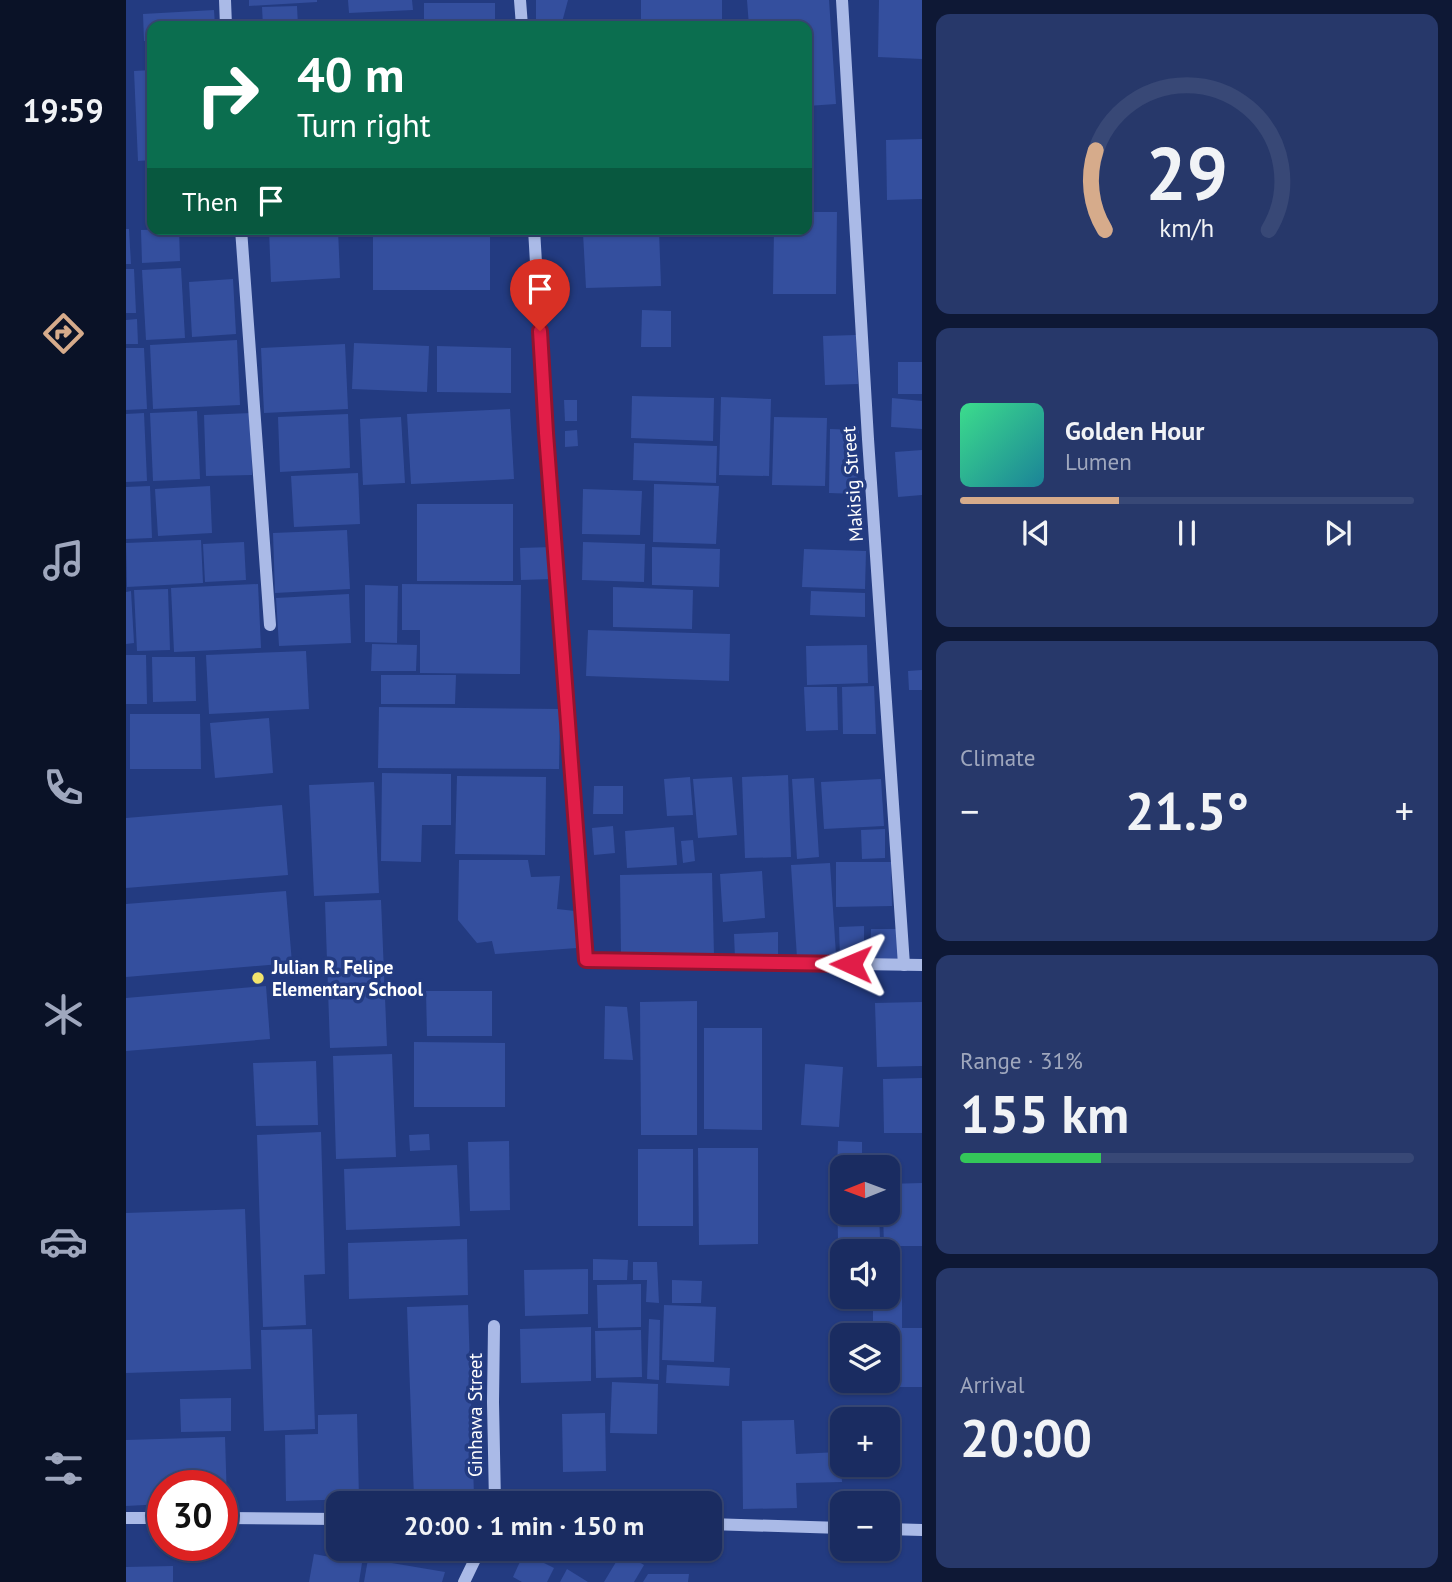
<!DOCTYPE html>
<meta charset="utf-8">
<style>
body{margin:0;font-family:"PT Sans",sans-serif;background:#27386a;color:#f1f3f6;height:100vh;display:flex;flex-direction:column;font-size:26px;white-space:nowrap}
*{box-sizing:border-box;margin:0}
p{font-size:23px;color:#9fa7bd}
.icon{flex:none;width:38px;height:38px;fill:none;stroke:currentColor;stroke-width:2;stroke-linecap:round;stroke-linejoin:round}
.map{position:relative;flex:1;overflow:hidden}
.drawer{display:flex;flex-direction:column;gap:14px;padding:14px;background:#0e1835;width:530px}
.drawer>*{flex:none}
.banner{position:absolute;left:21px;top:21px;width:665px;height:214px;border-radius:14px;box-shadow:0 2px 5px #0004,0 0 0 2px #384876;background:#0b6e4f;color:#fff;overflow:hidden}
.needle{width:46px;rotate:269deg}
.controls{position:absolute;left:704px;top:1155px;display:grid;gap:14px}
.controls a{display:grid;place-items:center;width:70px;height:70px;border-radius:14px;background:#1a2c61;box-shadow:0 2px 5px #0004,0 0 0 2px #384876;font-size:35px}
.speed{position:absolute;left:21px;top:1470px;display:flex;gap:14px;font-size:35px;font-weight:700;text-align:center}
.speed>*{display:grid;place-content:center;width:91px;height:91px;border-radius:50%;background:#1a2c61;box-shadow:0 2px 5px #0004,0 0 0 2px #384876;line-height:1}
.speed .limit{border:10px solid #d22;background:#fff;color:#111}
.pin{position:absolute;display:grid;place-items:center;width:60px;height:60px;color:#fff;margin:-72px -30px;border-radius:50% 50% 50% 0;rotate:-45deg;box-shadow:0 0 7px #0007}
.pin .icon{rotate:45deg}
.me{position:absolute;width:77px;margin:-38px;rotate:271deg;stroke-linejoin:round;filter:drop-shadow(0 0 5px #0008)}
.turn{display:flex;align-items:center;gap:24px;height:147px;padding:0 35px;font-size:32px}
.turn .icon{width:91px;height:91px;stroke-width:2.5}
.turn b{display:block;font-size:49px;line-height:60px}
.then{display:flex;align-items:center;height:66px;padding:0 35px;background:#0003;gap:14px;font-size:26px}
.big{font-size:52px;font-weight:800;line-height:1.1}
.drawer .tile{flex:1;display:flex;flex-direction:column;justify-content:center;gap:10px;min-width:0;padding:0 24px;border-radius:14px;background:#27386a}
.drawer .dial{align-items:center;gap:0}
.dial svg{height:182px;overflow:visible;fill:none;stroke:#384876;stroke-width:7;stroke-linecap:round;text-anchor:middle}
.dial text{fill:#f1f3f6;stroke:none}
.song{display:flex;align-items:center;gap:21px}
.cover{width:84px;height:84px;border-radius:10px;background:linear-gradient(135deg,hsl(150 70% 55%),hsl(190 70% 35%))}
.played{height:7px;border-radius:4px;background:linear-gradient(90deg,#d6ab8b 35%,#384876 35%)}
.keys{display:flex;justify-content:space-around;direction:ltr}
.heat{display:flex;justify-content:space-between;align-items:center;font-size:38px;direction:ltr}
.charge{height:10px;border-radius:5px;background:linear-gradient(90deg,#34c759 31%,#384876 0)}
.trip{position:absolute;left:200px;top:1491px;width:396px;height:70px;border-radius:14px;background:#1a2c61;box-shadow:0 2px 5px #0004,0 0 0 2px #384876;font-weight:800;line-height:70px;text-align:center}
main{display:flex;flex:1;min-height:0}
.tabs{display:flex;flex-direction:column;width:126px;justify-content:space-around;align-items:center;background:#0a1227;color:#9fa7bd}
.tabs .icon{width:49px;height:49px}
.tabs .selected{color:#d6ab8b}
.tabs b{font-size:32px;color:#f1f3f6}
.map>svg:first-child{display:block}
</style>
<main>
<nav class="tabs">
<b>19:59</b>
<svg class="icon selected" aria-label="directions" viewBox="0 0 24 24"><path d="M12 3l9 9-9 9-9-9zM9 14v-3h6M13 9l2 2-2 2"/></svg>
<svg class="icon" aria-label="music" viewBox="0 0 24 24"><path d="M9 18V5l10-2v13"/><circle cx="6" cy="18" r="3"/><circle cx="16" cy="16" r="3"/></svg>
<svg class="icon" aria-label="phone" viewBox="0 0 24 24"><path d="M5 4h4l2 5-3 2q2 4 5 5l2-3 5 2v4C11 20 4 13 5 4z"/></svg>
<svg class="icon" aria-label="climate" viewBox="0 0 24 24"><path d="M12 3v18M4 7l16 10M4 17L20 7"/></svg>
<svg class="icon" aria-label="car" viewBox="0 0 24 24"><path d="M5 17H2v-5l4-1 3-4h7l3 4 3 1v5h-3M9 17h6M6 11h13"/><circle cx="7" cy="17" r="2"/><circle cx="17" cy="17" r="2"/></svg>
<svg class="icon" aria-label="filters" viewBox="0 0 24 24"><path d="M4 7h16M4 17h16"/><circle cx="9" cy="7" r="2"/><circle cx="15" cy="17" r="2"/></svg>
</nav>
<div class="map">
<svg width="796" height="1582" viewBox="0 0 796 1582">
<rect width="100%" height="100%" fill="#233b81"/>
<!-- building -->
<g fill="#344f9e">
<polygon points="123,0 191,0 191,2 123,6"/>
<polygon points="222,0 286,0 287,10 223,13"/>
<polygon points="410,0 442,0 435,26 410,26"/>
<rect x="515" y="0" width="81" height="26"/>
<polygon points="621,0 703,0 710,104 681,106 681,26 623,26"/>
<polygon points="753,0 796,0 796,59 752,57"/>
<rect x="298" y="3" width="71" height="23"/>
<polygon points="171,6 172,26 137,26 136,7"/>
<polygon points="88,10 89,26 26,26 26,41 18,41 17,14"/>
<polygon points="26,70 26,160 12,161 8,71"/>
<polygon points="796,139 796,199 761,200 760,140"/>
<polygon points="681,212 711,212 710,294 647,294 648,229 681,229"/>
<polygon points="0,229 3,229 5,264 0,264"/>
<polygon points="53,229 54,261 16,263 15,230"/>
<polygon points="143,229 212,229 214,278 145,282"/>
<rect x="247" y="229" width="117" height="61"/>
<polygon points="533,230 535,286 460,288 457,233"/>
<polygon points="55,268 59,338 20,340 16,270"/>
<polygon points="0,269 8,269 10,313 0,313"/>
<polygon points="107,279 110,334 66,337 63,282"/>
<polygon points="516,310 545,311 545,347 515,347"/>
<polygon points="11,319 12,344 0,344 0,320"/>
<polygon points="730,335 732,384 699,385 697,336"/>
<polygon points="111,340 114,405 27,409 24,345"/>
<polygon points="228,343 303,346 301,392 226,389"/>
<polygon points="219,344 222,409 138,413 135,348"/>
<polygon points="311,346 385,348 385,393 311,392"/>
<polygon points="0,348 18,348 21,409 0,410"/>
<rect x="772" y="362" width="24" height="32"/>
<polygon points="506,396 588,398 587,441 505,438"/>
<polygon points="595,397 645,399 643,476 593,475"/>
<polygon points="766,398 796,401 796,429 765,427"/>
<polygon points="438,400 451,400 451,421 439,421"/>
<polygon points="384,409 388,479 285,484 281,414"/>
<polygon points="71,411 74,479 27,481 24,413"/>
<polygon points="18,413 21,481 0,482 0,414"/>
<polygon points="125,413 126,475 80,476 78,415"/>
<polygon points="222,414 224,468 154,472 152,417"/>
<polygon points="275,417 279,483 237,485 234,419"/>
<polygon points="648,417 701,418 699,486 646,485"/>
<polygon points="704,429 733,430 731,494 703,493"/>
<polygon points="451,430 452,446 439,447 439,431"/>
<polygon points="508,443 591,446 590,483 507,480"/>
<polygon points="796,450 796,495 772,497 769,452"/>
<polygon points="232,473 234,524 168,527 165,476"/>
<polygon points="528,484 593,486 590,544 527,542"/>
<polygon points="24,486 26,538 0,539 0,487"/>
<polygon points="84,486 86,533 32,536 29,489"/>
<polygon points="457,489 516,491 514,535 456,534"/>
<rect x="291" y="504" width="96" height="77"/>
<polygon points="221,530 224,589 149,593 147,533"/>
<polygon points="75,540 77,583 1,587 0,543"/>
<polygon points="118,542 120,580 79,582 77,544"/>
<polygon points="457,542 519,544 518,582 456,580"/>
<polygon points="426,547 426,579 395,580 394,548"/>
<polygon points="526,547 594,549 593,587 526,585"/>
<polygon points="678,549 740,551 739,589 676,587"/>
<polygon points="132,584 135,648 48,652 45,588"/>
<polygon points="276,584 395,585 394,674 294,673 294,630 276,630"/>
<polygon points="239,585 272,586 271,643 239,642"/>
<polygon points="487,587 567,590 566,629 487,627"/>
<polygon points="42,589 44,650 11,651 8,590"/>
<polygon points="5,591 8,643 0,644 0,592"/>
<polygon points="685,591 739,593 739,617 684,615"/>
<polygon points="223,594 225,643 153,646 150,598"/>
<polygon points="462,630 604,634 603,681 460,676"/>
<polygon points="246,644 291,645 290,671 245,671"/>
<polygon points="741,645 742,683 681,685 680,646"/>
<polygon points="180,651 183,709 83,714 80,655"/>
<polygon points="0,655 20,655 21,704 0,704"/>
<polygon points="26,657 69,657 70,701 27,702"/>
<polygon points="796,670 796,690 783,690 782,671"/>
<polygon points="255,675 330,675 329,704 255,704"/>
<polygon points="748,686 750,734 717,734 716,687"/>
<polygon points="678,687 711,687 712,730 680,731"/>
<polygon points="253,707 434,709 433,769 252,768"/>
<polygon points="4,714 74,714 75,769 4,769"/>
<polygon points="143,718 147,773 89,778 84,723"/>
<polygon points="256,773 325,774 325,825 296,825 295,862 255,861"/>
<polygon points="662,775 665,857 619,858 616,777"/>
<polygon points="331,776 420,777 419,855 329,854"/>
<polygon points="564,777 567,815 541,816 538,779"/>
<polygon points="606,777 611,835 572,838 567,779"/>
<polygon points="688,778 693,857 671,859 666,779"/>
<polygon points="755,779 758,826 698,829 695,782"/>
<polygon points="248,782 253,893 188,896 183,785"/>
<polygon points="468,786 497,786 497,814 467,814"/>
<polygon points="156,805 162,875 0,888 0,818"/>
<polygon points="487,826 489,853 468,855 466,828"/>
<polygon points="548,827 551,865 501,868 499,831"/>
<polygon points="759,829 759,858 736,859 735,830"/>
<polygon points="567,840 569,861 557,863 555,841"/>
<polygon points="333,860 402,860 405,877 434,876 431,909 449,911 451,948 369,954 366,941 351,943 332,920"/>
<polygon points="710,862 765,862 766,906 710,907"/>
<polygon points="704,863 710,955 671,958 665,865"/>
<polygon points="636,871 639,918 597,922 594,874"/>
<polygon points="586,873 588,955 495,956 494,875"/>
<polygon points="160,891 166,963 0,977 0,904"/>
<polygon points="255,900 261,1046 204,1048 199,902"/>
<polygon points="738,926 738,959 714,959 713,927"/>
<polygon points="745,929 775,929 775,959 744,959"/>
<polygon points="652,932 652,956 609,958 608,934"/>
<polygon points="140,986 144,1039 0,1051 0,998"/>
<polygon points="300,991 366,991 366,1036 301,1036"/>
<polygon points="571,1001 571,1135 515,1135 514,1002"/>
<polygon points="796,1002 796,1066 751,1067 749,1003"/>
<polygon points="479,1006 501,1007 507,1060 478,1059"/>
<polygon points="578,1028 636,1028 636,1130 578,1129"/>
<polygon points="288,1042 379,1043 379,1107 288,1107"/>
<polygon points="266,1054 270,1157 210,1159 207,1056"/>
<polygon points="190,1061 192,1125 130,1126 127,1063"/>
<polygon points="679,1064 717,1067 713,1127 675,1125"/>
<polygon points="796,1078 796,1133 758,1133 757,1079"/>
<polygon points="195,1132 199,1274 178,1275 180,1325 137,1327 131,1135"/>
<polygon points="303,1134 304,1150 284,1151 283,1135"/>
<polygon points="383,1141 384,1210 344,1211 342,1142"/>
<polygon points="712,1141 736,1142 736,1167 716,1167 716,1172 711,1172"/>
<polygon points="572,1148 632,1148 632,1244 573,1245"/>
<rect x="512" y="1149" width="55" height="77"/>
<polygon points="331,1165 334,1226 220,1230 218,1169"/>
<polygon points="796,1183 796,1246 758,1246 757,1213 761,1213 761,1184"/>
<polygon points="711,1192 716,1192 716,1213 753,1213 754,1238 712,1239"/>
<polygon points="119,1209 125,1369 0,1373 0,1213"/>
<polygon points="341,1239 342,1295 223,1299 222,1243"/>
<polygon points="467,1259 502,1260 501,1280 467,1280"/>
<polygon points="507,1262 531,1262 533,1303 520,1302 521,1280 507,1280"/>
<polygon points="462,1269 462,1314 399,1316 398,1270"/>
<polygon points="546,1280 576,1281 575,1303 546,1303"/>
<polygon points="761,1281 776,1281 776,1328 796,1328 796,1387 747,1387 747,1381 761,1381 761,1335 747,1335 747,1297 761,1297"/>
<polygon points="515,1284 515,1327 472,1328 471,1285"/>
<polygon points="342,1305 348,1496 288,1498 281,1307"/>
<polygon points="538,1305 590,1307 588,1362 536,1360"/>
<polygon points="523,1319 534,1320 533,1380 521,1379"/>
<polygon points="465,1327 465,1381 395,1383 394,1329"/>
<polygon points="186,1329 189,1429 138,1431 135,1330"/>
<polygon points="515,1330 516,1377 470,1378 469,1331"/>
<polygon points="541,1365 604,1368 603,1386 540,1383"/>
<polygon points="486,1382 532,1384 531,1434 484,1433"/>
<polygon points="105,1398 105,1431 55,1432 54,1399"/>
<polygon points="479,1413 480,1471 437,1472 436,1414"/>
<polygon points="231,1414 233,1499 160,1501 159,1435 192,1434 192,1415"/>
<polygon points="668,1420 670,1454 714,1452 716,1482 670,1483 671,1508 617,1509 616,1421"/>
<polygon points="99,1437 101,1502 96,1503 96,1486 37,1486 37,1504 0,1506 0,1440"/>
<polygon points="496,1552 518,1565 508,1582 478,1582"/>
<polygon points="398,1553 428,1568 421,1582 396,1582 387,1577"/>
<polygon points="188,1554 236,1563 233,1582 183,1582"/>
<polygon points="242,1559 319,1572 316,1582 238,1582"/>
<polygon points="47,1566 47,1582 0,1582 0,1567"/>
<polygon points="441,1569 462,1582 434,1582"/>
<polygon points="522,1574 563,1574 562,1582 517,1582"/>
</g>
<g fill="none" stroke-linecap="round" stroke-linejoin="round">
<!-- minor -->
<g stroke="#aabae7" stroke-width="12">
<polyline points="99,0 100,26"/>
<polyline points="394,0 396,26"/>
<polyline points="716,0 742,439 778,965"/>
<polyline points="115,229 144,625"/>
<polyline points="408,229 420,433 460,960 796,965"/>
<polyline points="368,1326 367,1402 369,1503"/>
<polyline points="0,1518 37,1518"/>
<polyline points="96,1518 212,1519"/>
<polyline points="583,1524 716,1528"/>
<polyline points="761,1529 796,1530"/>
<polyline points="338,1582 354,1549"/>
</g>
</g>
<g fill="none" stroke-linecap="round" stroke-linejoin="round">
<defs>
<polyline id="route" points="414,331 420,433 460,960 725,964"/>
</defs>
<!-- route casing -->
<use href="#route" stroke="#92132f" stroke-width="18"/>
<!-- route -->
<use href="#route" stroke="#e11d48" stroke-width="12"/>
</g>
<!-- markers -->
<circle fill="#f2e46d" stroke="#233b81" stroke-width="2.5" cx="132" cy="978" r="7"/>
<g text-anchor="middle" stroke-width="7" stroke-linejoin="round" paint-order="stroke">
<!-- street labels -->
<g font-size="19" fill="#fff" stroke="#233b81">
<text transform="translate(726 484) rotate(-94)" y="7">Makisig Street</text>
<text transform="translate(349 1415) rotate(-90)" y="7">Ginhawa Street</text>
</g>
<!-- poi labels -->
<g font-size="19" font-weight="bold" fill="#fff" stroke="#233b81" text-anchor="start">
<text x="146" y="974">Julian R. Felipe<tspan x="146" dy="22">Elementary School</tspan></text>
</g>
</g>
</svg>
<div class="controls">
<a><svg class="needle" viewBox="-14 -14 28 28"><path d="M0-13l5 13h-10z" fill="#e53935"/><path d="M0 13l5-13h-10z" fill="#9fa7bd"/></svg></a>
<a><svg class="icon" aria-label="sound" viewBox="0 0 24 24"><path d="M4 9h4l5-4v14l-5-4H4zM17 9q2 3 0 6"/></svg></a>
<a><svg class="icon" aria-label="layers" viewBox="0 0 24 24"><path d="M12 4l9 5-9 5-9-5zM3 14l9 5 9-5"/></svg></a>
<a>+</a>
<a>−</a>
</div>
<div class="speed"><div class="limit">30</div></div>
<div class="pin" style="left:414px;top:331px;background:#d93025"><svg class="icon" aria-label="arrive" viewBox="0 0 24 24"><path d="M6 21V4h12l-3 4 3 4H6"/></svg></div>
<svg class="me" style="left:725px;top:964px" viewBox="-20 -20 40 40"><path d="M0-17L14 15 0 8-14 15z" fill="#e11d48" stroke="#fff" stroke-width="4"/></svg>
<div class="trip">20:00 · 1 min · 150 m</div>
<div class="banner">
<div class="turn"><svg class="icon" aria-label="right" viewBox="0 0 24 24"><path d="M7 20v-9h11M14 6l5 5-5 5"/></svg><div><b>40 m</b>Turn right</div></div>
<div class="then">Then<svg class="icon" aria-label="arrive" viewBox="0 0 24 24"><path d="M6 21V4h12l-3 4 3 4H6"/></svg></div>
</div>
</div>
<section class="drawer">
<div class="tile dial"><svg viewBox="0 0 100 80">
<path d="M14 69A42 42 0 1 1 86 69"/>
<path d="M14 69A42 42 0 0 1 10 34" stroke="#d6ab8b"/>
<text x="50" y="56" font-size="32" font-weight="700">29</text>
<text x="50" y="72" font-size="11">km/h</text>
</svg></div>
<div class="tile">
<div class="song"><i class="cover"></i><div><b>Golden Hour</b><p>Lumen</p></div></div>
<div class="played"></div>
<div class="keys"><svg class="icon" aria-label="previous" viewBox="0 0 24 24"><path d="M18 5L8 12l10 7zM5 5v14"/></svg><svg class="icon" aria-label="pause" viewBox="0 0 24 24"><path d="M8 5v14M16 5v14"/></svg><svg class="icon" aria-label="next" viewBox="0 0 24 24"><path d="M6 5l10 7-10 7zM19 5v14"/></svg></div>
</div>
<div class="tile"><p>Climate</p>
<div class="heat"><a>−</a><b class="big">21.5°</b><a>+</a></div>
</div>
<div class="tile"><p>Range · 31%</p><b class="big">155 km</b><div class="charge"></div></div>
<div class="tile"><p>Arrival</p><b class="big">20:00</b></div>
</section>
</main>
